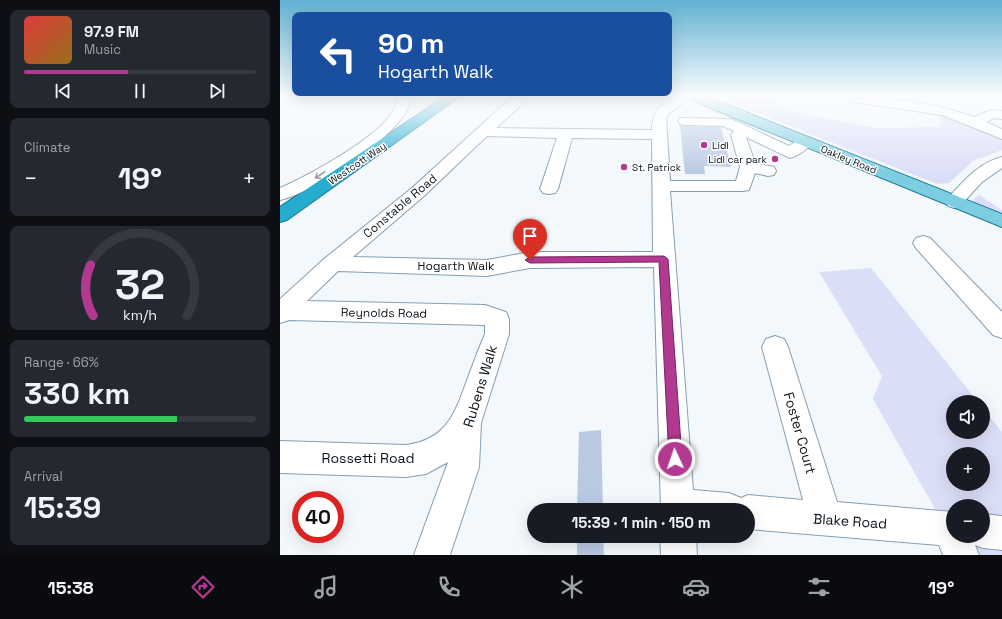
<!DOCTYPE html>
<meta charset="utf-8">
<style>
body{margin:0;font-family:"Space Grotesk",sans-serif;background:#242831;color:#f1f3f6;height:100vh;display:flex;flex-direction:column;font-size:15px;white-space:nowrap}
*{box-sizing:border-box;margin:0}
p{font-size:13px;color:#9ea1a6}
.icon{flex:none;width:22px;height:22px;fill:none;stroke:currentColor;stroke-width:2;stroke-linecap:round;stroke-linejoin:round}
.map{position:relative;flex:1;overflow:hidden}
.sheet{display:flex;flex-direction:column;gap:10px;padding:10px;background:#0d0f14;width:280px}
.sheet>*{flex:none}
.guide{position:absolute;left:12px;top:12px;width:380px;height:84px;border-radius:8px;box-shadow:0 4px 16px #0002;background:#1a4fa0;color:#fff;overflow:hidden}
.tools{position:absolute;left:666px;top:395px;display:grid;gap:8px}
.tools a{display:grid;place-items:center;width:44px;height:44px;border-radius:50%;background:#171b24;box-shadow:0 4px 16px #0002;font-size:20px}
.speed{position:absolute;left:12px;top:491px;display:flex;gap:8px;font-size:20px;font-weight:700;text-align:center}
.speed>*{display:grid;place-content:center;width:52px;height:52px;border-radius:50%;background:#171b24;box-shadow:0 4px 16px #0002;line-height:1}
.speed .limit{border:6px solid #d22;background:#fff;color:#111}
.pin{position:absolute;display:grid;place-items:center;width:34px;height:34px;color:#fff;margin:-41px -17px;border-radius:50% 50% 50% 0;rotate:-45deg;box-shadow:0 0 4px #0007}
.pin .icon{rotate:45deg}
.me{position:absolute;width:44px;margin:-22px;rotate:357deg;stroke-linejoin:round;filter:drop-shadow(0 0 3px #0008)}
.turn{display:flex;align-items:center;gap:14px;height:84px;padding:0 20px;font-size:18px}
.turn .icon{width:52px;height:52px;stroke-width:2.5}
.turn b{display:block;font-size:28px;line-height:34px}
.big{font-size:30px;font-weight:800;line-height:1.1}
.sheet .widget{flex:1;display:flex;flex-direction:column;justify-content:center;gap:6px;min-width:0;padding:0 14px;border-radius:8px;background:#242831}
.sheet .dial{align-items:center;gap:0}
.dial svg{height:104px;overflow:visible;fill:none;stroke:#363941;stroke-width:7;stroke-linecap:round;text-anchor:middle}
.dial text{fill:#f1f3f6;stroke:none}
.song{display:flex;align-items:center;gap:12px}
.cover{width:48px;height:48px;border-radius:6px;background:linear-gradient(135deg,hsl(0 70% 55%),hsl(40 70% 35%))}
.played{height:4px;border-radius:2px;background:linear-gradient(90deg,#b13a90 45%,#363941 45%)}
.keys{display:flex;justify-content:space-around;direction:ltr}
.heat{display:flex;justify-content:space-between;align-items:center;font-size:22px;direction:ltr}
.charge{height:6px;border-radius:3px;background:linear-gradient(90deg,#34c759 66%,#363941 0)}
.trip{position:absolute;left:247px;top:503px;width:228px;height:40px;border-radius:20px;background:#171b24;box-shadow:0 4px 16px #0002;font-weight:800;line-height:40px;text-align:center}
.tabs{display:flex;height:64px;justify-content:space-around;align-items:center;background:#090b0e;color:#9ea1a6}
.tabs .icon{width:28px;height:28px}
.tabs .selected{color:#b13a90}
.tabs b{font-size:18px;color:#f1f3f6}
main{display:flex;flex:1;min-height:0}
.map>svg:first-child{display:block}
</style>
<main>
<section class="sheet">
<div class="widget">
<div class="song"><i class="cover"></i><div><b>97.9 FM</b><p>Music</p></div></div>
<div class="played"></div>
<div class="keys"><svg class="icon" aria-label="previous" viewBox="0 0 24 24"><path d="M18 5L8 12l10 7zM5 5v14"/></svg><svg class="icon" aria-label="pause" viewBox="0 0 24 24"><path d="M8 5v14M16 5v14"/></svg><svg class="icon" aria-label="next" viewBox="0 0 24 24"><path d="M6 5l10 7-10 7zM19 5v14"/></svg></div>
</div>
<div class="widget"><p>Climate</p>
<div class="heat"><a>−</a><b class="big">19°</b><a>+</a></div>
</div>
<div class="widget dial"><svg viewBox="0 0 100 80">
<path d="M14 69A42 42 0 1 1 86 69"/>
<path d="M14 69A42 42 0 0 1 12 30" stroke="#b13a90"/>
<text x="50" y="56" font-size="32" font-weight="700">32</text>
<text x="50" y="72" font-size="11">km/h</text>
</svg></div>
<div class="widget"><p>Range · 66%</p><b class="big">330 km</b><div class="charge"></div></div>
<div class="widget"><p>Arrival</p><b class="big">15:39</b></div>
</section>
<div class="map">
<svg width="722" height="555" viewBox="0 0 722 555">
<rect width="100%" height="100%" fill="#f3f8fc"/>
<!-- green -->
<g fill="#dbdef7" fill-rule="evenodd">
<polygon points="436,97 483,97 511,110 532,116 598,128 659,127 662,113 685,121 722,139 722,150 693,161 669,183 657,184"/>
<polygon points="699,195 722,210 722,216 695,203 693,200"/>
<path d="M 591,268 L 698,402 L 673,402 L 673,432 L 703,432 L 703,408 L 722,432 L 722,555 L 696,555 L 688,536 L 703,536 L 703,506 L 673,506 L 673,518 L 659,516 L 593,399 L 602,376 L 539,272 ZM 673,454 L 703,454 L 703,484 L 673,484 Z"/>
</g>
<!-- building -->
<g fill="#b9c9e2">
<polygon points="400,126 441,127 451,167 424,166 425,174 405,174"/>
<polygon points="321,430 323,510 297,510 299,432"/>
<polygon points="297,536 323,536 324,555 297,555"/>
</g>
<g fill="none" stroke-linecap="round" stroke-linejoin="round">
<defs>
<g id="minor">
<path d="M 118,97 L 130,97 C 129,102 129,108 126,112 C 107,143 36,192 0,200 L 0,188 C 28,176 102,136 114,109 C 116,106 117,101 118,97 Z"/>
<path d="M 232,97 L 245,97 L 239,107 L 216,128 L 372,130 C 372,104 389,97 412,97 L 389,113 L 386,118 L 390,181 L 456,181 L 460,167 L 451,135 L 454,131 L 443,126 L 405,125 L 400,124 L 398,121 L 400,118 L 451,119 L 509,146 L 521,138 L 531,138 L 534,141 C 529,148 518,156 510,158 L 466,137 L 475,163 L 494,167 L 496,171 L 494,175 L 488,176 L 475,173 L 469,190 L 463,191 L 390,191 L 413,490 L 449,493 L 461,498 L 468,495 L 523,500 L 482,347 L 486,339 L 495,336 L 504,339 L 508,347 L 557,502 L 673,512 L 673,536 L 703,536 L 703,514 L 722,516 L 722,550 L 703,548 L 695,545 L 699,555 L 663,555 L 659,545 L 468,529 L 468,510 L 381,510 L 374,267 L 250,268 L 207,276 L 58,271 L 27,301 L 205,305 L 226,312 L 229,319 L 229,334 L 201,423 L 199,467 L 170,555 L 134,555 L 168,462 L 146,474 L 126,477 L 0,473 L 0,441 L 126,445 C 165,440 174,416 186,383 C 192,367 198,350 205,334 L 205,325 L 9,320 L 0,323 L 0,299 L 44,259 L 132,188 ZM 207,136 L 277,138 L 260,189 L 263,193 L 269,194 L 275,193 L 278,189 L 292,138 L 372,139 L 373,252 L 250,252 L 207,260 L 73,257 L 144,196 Z"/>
<path d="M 562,97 C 607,97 652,102 694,117 L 712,110 L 722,111 L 722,119 L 714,118 L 706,122 L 722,129 L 722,139 L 662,115 L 568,101 Z"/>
<path d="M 722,157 L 722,168 L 702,182 L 680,206 L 674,208 L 668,206 L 665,202 L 668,198 C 684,181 698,163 722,157 Z"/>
<polygon points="643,236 650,238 722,312 722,338 713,335 636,248 633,243 636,238"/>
<polygon points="380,536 416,536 417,555 381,555"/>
</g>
<polygon id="major" points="410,97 428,97 722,214 722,227 411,100"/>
<polygon id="highway" points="164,97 179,97 7,220 0,222 0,207"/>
</defs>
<!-- minor casing -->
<use href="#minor" stroke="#859eb1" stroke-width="2"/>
<!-- major casing -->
<use href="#major" stroke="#1c778f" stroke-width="2"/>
<!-- highway casing -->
<use href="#highway" stroke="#1c778f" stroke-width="2"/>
<!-- minor -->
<use href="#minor" fill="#fff" fill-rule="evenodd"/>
<!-- major -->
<use href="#major" fill="#7ccde2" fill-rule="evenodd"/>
<!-- highway -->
<use href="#highway" fill="#25acce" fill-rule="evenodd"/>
</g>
<!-- one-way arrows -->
<defs><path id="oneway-shaft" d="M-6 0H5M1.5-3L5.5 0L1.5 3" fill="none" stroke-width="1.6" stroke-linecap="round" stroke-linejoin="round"/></defs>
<use stroke="#9da1a4" href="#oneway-shaft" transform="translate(40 175) rotate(147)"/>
<!-- sky -->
<linearGradient id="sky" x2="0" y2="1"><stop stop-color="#61b1d2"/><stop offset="0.55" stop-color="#fafcfe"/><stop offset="1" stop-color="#fafcfe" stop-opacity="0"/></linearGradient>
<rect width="722" height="175" fill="url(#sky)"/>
<!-- route -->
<polygon fill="#b13a90" stroke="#73265e" points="384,256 388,259 402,459 400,464 395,465 391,464 389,459 379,262 250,263 245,260 250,257"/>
<!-- markers -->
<g fill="#b13a90" stroke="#fff" stroke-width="1.5">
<circle cx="424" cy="145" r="4"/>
<circle cx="495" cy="159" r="4"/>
<circle cx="344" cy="167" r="4"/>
</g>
<g text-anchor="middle" stroke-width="3" stroke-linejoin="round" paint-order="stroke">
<!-- far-poi labels -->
<g font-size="10" fill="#0b141b" stroke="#fff" text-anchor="start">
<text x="432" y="149">Lidl</text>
<text x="487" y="163" text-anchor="end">Lidl car park</text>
<text x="352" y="171">St. Patrick</text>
</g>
<!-- far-street labels -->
<g font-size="10" fill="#0b141b" stroke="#fff">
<text transform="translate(569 159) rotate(22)" y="4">Oakley Road</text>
<text transform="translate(77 163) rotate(-34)" y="4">Westcott Way</text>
</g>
<!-- street labels -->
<g font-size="12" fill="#0b141b" stroke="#fff">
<text transform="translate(120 206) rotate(-40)" y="4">Constable Road</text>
<text x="176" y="270">Hogarth Walk</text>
<text transform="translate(104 313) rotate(1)" y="4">Reynolds Road</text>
</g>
<!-- near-street labels -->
<g font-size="14" fill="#0b141b" stroke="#fff">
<text transform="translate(200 386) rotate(-73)" y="5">Rubens Walk</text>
<text transform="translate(520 433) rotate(74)" y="5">Foster Court</text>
<text x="88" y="463">Rossetti Road</text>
<text transform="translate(570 521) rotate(4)" y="5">Blake Road</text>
</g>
</g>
</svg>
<div class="tools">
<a><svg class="icon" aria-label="sound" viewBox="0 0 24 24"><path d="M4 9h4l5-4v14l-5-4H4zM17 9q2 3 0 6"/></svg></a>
<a>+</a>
<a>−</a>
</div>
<div class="speed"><div class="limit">40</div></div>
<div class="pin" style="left:250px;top:260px;background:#d93025"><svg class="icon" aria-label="arrive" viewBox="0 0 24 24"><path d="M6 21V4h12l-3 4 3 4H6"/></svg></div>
<svg class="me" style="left:395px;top:459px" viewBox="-20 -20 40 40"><circle r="17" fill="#b13a90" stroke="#fff" stroke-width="3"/><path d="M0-11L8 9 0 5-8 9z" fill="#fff"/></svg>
<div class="trip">15:39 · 1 min · 150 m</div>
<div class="guide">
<div class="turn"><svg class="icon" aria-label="left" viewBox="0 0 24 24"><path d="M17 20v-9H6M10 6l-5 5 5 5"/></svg><div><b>90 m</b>Hogarth Walk</div></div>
</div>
</div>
</main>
<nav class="tabs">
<b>15:38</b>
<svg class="icon selected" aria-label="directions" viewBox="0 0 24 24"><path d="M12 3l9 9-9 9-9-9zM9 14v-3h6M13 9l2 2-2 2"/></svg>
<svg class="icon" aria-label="music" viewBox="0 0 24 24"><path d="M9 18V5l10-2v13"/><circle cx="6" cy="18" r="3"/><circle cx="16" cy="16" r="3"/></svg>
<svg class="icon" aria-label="phone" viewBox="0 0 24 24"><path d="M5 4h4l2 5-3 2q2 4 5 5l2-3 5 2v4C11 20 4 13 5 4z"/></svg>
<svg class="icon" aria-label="climate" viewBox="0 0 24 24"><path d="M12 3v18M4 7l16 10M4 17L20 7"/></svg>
<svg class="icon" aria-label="car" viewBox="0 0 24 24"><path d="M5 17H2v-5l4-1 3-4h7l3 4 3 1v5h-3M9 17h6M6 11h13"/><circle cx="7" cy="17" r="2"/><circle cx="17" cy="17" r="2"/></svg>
<svg class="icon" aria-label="filters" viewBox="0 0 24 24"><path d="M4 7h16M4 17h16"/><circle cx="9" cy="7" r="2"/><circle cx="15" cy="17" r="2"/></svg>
<b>19°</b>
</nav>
